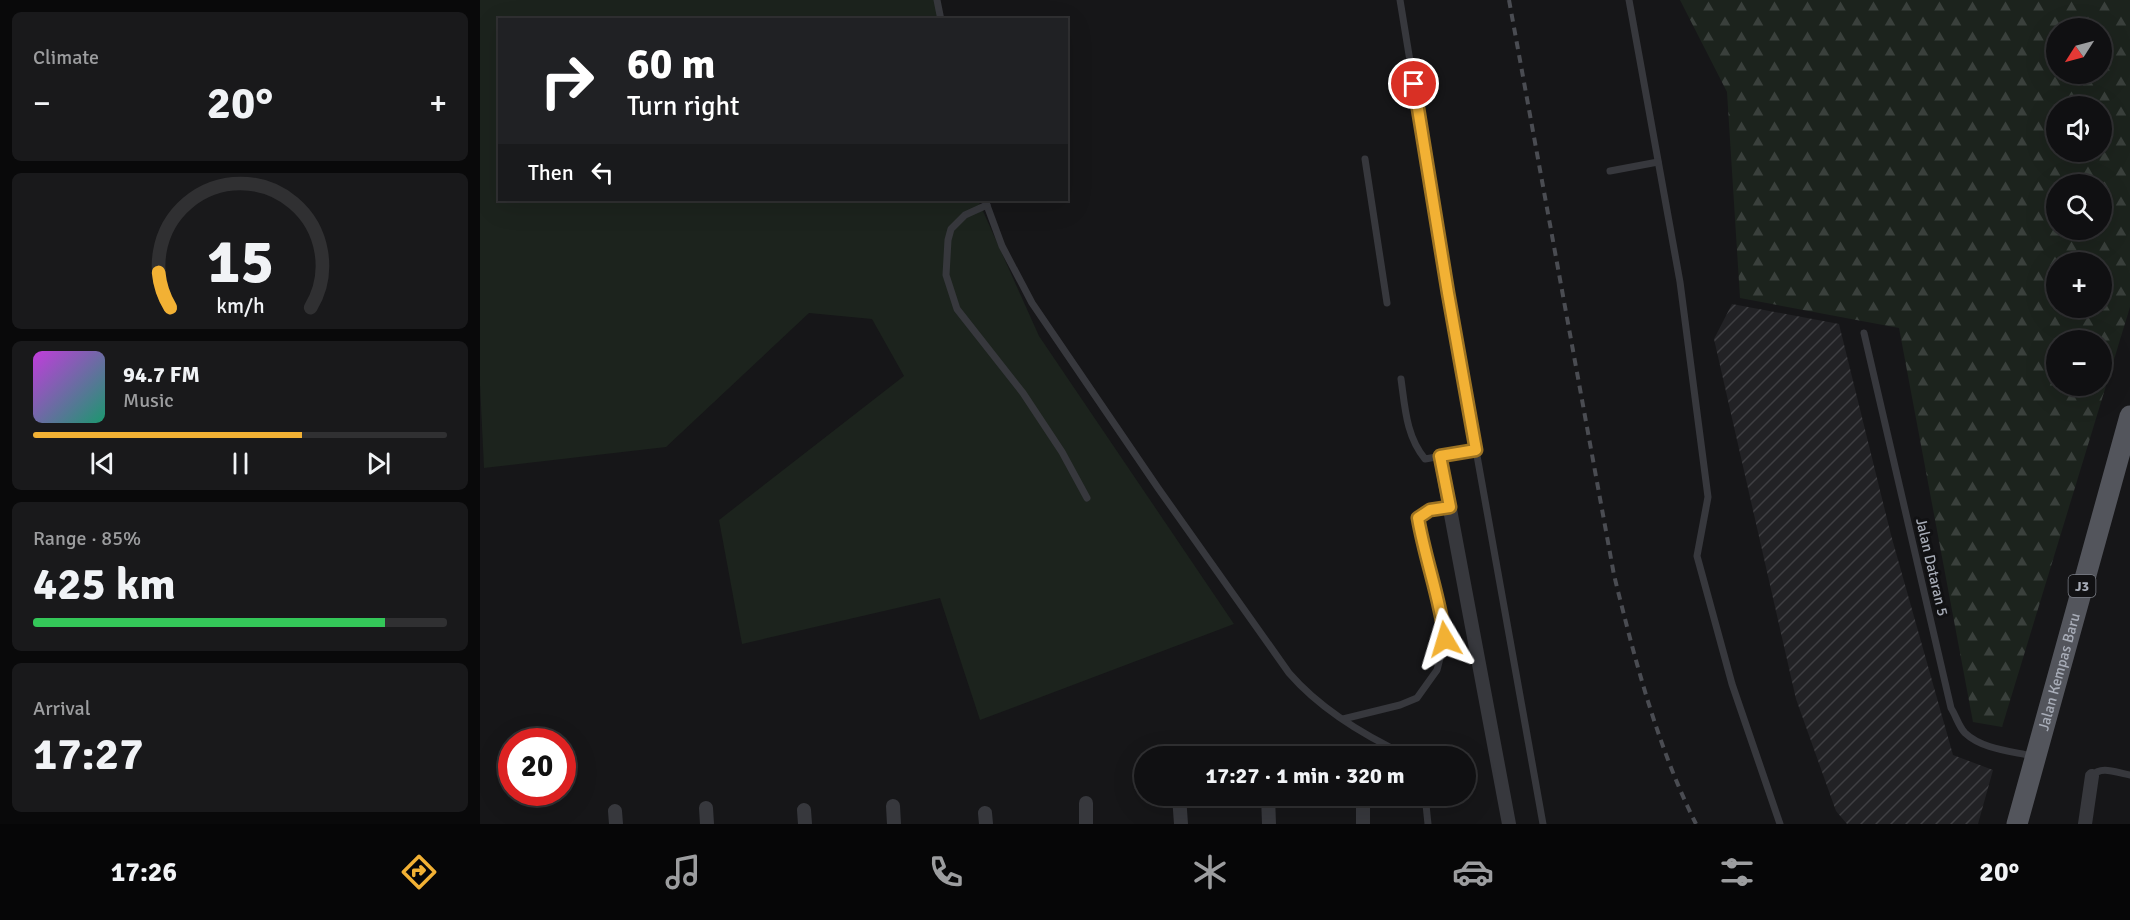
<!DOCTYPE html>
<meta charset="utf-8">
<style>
body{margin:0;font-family:Signika,sans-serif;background:#19191b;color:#f1f3f6;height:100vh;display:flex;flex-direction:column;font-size:22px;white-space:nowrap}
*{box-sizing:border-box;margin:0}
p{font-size:20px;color:#9c9d9f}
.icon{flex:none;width:33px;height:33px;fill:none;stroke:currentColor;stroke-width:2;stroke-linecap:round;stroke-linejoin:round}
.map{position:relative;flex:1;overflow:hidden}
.details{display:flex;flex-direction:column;gap:12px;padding:12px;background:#09090a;width:480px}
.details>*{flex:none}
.guide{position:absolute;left:18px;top:18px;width:570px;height:183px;border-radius:0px;box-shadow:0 6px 24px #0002,0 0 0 2px #303032;background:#202124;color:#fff;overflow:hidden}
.needle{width:39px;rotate:234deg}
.fabs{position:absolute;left:1566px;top:18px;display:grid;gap:12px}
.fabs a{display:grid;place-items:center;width:66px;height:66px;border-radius:50%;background:#101012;box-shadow:0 6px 24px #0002,0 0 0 2px #303032;font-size:30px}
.speed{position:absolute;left:18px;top:728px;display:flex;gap:12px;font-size:30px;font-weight:700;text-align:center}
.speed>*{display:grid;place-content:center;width:78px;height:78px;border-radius:50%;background:#101012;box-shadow:0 6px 24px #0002,0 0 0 2px #303032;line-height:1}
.speed .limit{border:9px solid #d22;background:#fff;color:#111}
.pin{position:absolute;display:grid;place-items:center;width:51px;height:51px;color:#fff;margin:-26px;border:3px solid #fff;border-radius:50%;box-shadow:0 2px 6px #0007}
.me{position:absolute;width:66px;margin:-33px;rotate:353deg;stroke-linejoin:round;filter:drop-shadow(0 0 4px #0008)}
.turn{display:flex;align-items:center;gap:21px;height:126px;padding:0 30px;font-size:27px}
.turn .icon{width:78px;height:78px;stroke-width:2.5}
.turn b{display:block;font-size:42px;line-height:51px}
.then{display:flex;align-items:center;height:57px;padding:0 30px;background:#0003;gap:12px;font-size:22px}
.big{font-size:45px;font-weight:700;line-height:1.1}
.details .widget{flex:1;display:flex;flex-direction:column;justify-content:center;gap:9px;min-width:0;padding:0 21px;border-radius:9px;background:#19191b}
.details .dial{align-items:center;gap:0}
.dial svg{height:156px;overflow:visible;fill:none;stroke:#303032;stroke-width:7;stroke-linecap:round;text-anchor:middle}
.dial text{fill:#f1f3f6;stroke:none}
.song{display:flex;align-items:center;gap:18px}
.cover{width:72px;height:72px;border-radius:9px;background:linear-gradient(135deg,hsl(290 70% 55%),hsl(160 70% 35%))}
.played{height:6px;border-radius:3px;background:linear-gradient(90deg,#f2b134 65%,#303032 65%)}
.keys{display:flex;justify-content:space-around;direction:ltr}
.heat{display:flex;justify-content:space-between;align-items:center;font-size:33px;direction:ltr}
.charge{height:9px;border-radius:4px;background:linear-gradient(90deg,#34c759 85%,#303032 0)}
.trip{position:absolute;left:654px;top:746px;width:342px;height:60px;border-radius:30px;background:#101012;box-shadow:0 6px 24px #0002,0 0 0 2px #303032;font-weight:700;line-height:60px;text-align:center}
.tab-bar{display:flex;height:96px;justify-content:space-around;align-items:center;background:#060607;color:#9c9d9f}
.tab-bar .icon{width:42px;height:42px}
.tab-bar .current{color:#f2b134}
.tab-bar b{font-size:27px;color:#f1f3f6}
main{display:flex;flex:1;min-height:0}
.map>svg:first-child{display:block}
</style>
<main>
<section class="details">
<div class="widget"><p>Climate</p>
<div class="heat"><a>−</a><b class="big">20°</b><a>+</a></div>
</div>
<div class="widget dial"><svg viewBox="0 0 100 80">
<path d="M14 69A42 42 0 1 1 86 69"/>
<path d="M14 69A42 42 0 0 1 8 51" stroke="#f2b134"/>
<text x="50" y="56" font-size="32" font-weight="700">15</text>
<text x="50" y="72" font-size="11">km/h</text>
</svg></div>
<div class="widget">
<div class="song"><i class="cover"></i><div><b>94.7 FM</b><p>Music</p></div></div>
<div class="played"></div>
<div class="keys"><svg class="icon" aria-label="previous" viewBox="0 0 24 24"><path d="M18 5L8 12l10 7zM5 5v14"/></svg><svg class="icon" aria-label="pause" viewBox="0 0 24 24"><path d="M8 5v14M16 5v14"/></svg><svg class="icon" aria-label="next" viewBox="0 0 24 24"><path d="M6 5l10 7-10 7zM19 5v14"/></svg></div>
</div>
<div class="widget"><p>Range · 85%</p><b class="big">425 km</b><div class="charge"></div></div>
<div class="widget"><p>Arrival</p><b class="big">17:27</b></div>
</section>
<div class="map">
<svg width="1650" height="824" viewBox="0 0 1650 824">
<defs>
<pattern id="industrial-furrows" width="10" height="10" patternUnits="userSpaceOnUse" patternTransform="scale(1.5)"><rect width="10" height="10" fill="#222225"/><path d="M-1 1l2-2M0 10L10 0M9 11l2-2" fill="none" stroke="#3f3f43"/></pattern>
<pattern id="forest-firs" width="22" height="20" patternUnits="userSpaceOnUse" patternTransform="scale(1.5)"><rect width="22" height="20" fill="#1c231d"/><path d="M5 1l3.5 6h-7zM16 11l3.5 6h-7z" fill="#3a403c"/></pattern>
</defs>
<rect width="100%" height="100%" fill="#161618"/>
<!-- industrial -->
<polygon fill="url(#industrial-furrows)" points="1252,304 1359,324 1411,535 1473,755 1513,770 1498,824 1367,824 1356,811 1316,699 1234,339"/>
<!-- grass -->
<polygon fill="#1c231d" points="0,0 459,0 462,19 20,20 20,200 498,200 559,336 754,624 500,720 460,598 262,644 239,520 424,376 392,319 329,313 186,447 4,468 0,385"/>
<!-- forest -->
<path fill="url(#forest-firs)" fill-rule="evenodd" d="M 1200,0 L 1650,0 L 1650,307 L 1522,727 L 1493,722 L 1419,328 L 1260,298 L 1247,92 ZM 1576,28 L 1622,28 L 1622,74 L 1576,74 ZM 1576,106 L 1622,106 L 1622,152 L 1576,152 ZM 1576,184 L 1622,184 L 1622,230 L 1576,230 ZM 1576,262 L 1622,262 L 1622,308 L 1576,308 ZM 1576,340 L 1622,340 L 1622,386 L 1576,386 Z"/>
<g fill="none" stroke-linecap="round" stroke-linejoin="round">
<!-- service -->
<g stroke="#37383d" stroke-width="7">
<polyline points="457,0 461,20"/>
<path d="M 920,0 L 968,293 L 996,450 L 945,459 C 926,436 925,407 921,379"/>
<polyline points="1149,0 1200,282 1228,497 1217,556 1252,684 1300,824"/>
<polyline points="885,159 907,303"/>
<polyline points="1130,171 1178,162"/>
<path d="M 505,200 L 522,246 L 552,303 L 678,488 L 809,673 C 841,710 885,736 928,756"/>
<polyline points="507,205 485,215 471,229 468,240 466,275 477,309 543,393 582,452 607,498"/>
<path d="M 1384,333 L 1471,708 C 1476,716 1479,727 1485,733 C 1502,749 1530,751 1552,756"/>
<polyline points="996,450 1063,824"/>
<polyline points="863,719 920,705 937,698 957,670 965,639 962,612 942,543 938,518 950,510 970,507"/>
<path d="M 1612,776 C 1621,765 1637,773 1650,775"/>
<polyline points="945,795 948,824"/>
</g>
<!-- minor -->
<g stroke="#37383d" stroke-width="14">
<polyline points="960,456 1029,824"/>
<polyline points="699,796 701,824"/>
<polyline points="788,796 789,824"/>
<polyline points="606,803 606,824"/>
<polyline points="413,806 414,824"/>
<polyline points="226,808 227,824"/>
<polyline points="324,810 325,824"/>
<polyline points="135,811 136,824"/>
<polyline points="505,813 506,824"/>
<polyline points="883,824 883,804"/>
<polyline points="1605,824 1612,776"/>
</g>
<!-- primary -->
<path stroke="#53555c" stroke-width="21" id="s1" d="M 1537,824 L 1650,416"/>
<!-- rail -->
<path stroke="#4a4c52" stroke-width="4" stroke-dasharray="8 6" stroke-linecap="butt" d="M 1029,0 L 1134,575 C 1155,660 1177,746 1216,824"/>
</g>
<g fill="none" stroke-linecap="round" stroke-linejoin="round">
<defs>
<path id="route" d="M 934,84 L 968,293 L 996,450 L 960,456 L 970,507 L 950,510 L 938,518 C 945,559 960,598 965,639"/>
</defs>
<!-- route casing -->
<use href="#route" stroke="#9d7322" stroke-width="15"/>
<!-- route -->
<use href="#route" stroke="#f2b134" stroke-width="10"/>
</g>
<g text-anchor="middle" stroke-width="6" stroke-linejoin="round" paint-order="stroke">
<!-- shield labels -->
<rect fill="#111113" stroke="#7b7e86" stroke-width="1.5" x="1588.5" y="575" width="27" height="22" rx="4.5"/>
<g font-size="14" font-weight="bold" fill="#a8adb8">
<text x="1602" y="591">J3</text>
</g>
<!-- street labels -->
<g font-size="15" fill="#a8adb8" stroke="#111113">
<text transform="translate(1452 567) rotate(77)" y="5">Jalan Dataran 5</text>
<text dy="5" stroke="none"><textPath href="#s1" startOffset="158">Jalan Kempas Baru</textPath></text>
</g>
</g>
</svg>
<div class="fabs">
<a><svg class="needle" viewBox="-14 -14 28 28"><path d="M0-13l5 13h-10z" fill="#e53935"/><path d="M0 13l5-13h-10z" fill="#9c9d9f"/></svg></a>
<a><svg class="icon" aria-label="sound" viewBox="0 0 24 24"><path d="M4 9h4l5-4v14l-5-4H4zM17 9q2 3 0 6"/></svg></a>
<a><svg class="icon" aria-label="search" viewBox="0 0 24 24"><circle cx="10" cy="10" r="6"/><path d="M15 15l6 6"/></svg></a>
<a>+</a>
<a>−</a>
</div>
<div class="speed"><div class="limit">20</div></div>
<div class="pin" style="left:934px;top:84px;background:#d93025"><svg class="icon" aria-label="arrive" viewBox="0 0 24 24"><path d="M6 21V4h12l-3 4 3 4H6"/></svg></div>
<svg class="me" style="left:965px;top:639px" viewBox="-20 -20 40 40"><path d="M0-17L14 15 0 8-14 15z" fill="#f2b134" stroke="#fff" stroke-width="4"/></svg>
<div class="trip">17:27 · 1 min · 320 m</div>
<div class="guide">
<div class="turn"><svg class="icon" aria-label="right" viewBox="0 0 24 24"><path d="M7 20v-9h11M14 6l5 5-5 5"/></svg><div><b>60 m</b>Turn right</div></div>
<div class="then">Then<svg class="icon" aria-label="left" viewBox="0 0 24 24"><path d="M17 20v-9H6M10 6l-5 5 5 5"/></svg></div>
</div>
</div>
</main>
<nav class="tab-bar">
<b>17:26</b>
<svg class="icon current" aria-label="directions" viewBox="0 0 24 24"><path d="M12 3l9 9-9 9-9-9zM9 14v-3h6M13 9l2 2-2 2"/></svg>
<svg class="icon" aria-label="music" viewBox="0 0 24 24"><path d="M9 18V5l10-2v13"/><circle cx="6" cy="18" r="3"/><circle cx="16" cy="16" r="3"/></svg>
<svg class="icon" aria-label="phone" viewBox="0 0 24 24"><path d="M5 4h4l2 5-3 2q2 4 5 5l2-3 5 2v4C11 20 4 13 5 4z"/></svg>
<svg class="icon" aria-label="climate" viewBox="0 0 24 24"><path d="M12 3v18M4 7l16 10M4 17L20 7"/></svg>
<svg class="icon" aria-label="car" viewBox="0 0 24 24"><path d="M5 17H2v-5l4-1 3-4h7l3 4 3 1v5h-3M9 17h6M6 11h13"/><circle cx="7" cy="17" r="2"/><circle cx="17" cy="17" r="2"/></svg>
<svg class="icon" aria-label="filters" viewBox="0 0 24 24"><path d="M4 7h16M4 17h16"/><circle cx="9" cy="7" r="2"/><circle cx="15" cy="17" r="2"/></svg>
<b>20°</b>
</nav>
